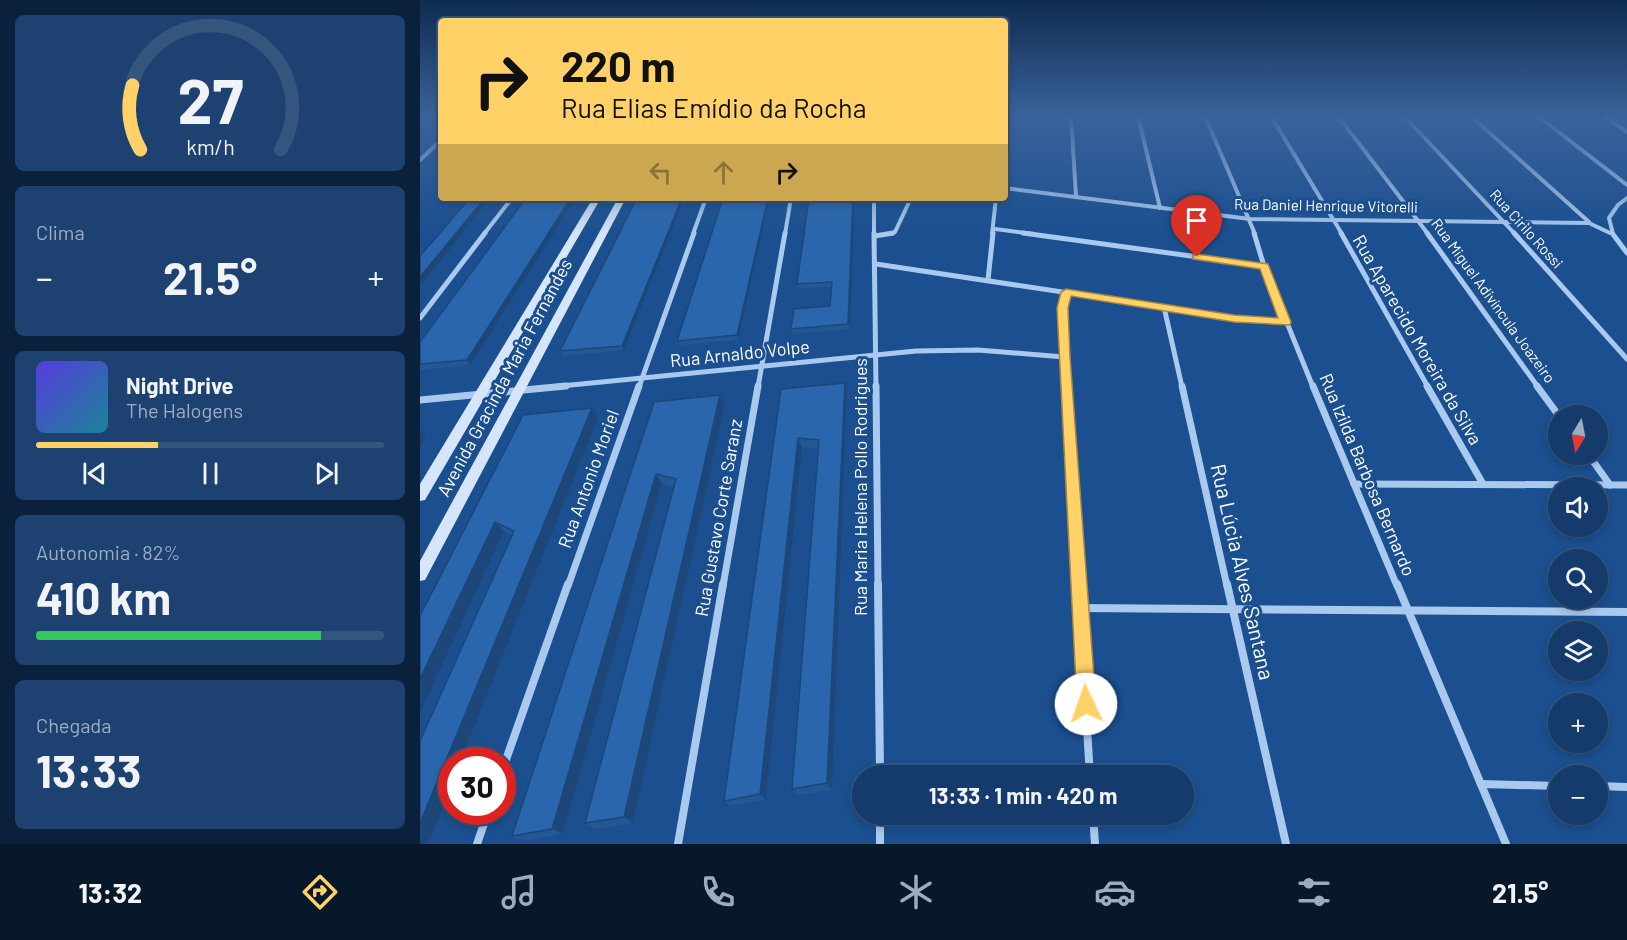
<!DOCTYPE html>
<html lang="pt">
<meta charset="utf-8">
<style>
body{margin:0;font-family:Barlow,sans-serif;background:#1d4271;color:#f1f3f6;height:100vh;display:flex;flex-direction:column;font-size:22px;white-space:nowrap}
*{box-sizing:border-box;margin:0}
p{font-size:20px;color:#9dadc1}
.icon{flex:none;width:33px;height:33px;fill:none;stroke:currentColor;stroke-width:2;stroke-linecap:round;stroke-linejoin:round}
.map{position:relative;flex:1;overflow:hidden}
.panel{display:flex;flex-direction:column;gap:15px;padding:15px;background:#0b203b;width:420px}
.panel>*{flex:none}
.banner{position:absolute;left:18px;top:18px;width:570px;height:183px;border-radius:6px;box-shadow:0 3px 9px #0003,0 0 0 2px #33557e;background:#ffd166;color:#111;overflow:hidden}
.needle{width:39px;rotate:190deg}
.fabs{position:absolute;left:1128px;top:405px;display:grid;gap:12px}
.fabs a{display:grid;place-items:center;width:60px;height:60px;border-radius:50%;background:#143b6b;box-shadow:0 3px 9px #0003,0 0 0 2px #33557e;font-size:30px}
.speed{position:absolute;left:18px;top:747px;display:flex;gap:12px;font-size:30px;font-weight:700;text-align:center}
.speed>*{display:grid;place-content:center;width:78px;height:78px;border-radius:50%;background:#143b6b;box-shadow:0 3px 9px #0003,0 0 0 2px #33557e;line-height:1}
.speed .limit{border:9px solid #d22;background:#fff;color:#111}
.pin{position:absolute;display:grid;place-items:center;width:51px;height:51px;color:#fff;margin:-62px -26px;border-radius:50% 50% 50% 0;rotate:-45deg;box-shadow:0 0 6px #0007}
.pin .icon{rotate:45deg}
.me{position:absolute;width:66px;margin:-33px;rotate:357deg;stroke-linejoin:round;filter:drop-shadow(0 0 4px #0008)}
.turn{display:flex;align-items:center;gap:21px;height:126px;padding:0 24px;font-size:27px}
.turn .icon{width:78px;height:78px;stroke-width:2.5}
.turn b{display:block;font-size:42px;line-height:51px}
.lanes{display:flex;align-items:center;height:57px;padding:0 24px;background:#0003;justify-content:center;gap:30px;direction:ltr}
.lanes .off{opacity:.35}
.big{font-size:45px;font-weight:700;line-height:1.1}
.panel .widget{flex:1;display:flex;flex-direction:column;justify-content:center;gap:9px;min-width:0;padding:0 21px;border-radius:9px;background:#1d4271}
.panel .dial{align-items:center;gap:0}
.dial svg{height:156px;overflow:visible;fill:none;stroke:#33557e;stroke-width:7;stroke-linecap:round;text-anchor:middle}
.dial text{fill:#f1f3f6;stroke:none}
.song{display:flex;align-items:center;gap:18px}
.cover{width:72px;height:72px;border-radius:9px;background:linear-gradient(135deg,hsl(250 70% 55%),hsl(190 70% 35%))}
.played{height:6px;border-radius:3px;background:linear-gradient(90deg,#ffd166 35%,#33557e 35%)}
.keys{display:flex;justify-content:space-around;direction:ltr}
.heat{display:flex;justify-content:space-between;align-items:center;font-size:33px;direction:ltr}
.charge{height:9px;border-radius:4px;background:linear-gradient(90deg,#34c759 82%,#33557e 0)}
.trip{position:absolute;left:432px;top:765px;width:342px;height:60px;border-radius:30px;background:#143b6b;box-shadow:0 3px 9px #0003,0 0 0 2px #33557e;font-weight:700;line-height:60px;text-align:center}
.tabs{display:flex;height:96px;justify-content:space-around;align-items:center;background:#08182b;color:#9dadc1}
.tabs .icon{width:42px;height:42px}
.tabs .active{color:#ffd166}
.tabs b{font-size:27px;color:#f1f3f6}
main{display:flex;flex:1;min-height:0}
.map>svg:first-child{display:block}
</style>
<main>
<section class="panel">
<div class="widget dial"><svg viewBox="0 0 100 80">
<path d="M14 69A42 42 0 1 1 86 69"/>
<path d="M14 69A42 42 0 0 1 10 36" stroke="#ffd166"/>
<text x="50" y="56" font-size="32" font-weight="700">27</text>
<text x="50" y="72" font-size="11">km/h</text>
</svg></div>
<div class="widget"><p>Clima</p>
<div class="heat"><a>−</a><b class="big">21.5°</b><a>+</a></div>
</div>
<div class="widget">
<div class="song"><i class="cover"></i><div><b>Night Drive</b><p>The Halogens</p></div></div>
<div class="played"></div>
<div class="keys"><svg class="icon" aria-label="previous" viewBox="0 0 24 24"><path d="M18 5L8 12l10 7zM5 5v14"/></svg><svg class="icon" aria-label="pause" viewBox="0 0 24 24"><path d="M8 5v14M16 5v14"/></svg><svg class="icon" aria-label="next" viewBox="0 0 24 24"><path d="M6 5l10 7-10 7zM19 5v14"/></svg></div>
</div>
<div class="widget"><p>Autonomia · 82%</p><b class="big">410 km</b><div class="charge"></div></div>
<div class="widget"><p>Chegada</p><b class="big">13:33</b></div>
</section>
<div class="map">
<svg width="1207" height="844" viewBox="0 0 1207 844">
<rect width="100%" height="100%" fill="#1b4f8f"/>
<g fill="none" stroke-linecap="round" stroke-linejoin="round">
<!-- street-far3 -->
<g stroke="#a9c9ee" stroke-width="4">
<polyline points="651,116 656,196"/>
<polyline points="718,116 740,208"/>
<polyline points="785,116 835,234"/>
<polyline points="851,116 922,234"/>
<polyline points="918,116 1008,234"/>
<polyline points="984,116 1095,234"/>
<polyline points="1051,116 1169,222"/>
<polyline points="1118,116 1207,185"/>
<polyline points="1184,116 1207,132"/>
<polyline points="0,160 21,140"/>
<polyline points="585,188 830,219 1169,223 1190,233"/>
<polyline points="454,198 454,234"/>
<polyline points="575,229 614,234"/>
<polyline points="64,234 92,198"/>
<polyline points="273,234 286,198"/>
<polyline points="365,234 371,198"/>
<polyline points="471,234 475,232 491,198"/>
<polyline points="572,234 576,198"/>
<polyline points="1193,234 1189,218 1198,205 1207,198"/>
</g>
<!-- street-far2 -->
<g stroke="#a9c9ee" stroke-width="5">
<polyline points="454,233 456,387"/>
<polyline points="603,233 844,266"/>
<polyline points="834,233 844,266 893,387"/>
<polyline points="921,233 1008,387"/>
<polyline points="1007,233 1118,387"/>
<polyline points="1094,233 1207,359"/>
<polyline points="1192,233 1207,253"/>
<polyline points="455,236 473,233"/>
<polyline points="456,264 815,318 866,322"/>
<polyline points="568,280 573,233"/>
<polyline points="744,307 762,387"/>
<polyline points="0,318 65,233"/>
<polyline points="131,387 496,351 558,350 644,357"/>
<polyline points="219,387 274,233"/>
<polyline points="338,387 365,233"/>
<polyline points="646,387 642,308 646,292"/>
</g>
<!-- street-far1 -->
<g stroke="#a9c9ee" stroke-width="7">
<polyline points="456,386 458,586"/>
<polyline points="646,386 658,586"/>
<polyline points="762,386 807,586"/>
<polyline points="893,386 977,586"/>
<polyline points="1007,386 1063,484"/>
<polyline points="1117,386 1139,416"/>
<polyline points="0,400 146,386"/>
<polyline points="1168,454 1190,485"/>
<polyline points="934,484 1207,485"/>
<polyline points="148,586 219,386"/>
<polyline points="303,586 338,386"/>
</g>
<!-- street -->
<g stroke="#a9c9ee" stroke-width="8">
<polyline points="458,584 460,776"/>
<polyline points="658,584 670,776"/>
<polyline points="807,584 866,844"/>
<polyline points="977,584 1086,844"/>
<polyline points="660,608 1207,612"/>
<polyline points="82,771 148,584"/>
<polyline points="1061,784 1138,786"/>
<polyline points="1178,786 1207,787"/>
<polyline points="460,814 460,844"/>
<polyline points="673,814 675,844"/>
<polyline points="57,844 68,812"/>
<polyline points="258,844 303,584"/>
</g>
<!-- secondary -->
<g fill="#d6e6fa" fill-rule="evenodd">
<polygon points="173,198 181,198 5,500 0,501 0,484"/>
<polygon points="198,198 206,198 5,580 0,581 0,561"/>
</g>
</g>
<!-- wall -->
<g fill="#245895">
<polygon points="106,198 50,365 0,370 0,342"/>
<polygon points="217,198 265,198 204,350 143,356 140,351"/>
<polygon points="303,198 350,198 318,340 260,345 257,341"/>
<polygon points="435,198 430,329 373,334 371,329 410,306 411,287 379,288 377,284"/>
<polygon points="361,389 427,392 412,790 377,795 372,789 398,449 382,447 346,800 310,806 304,801"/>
<polygon points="300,395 305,405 213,823 176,829 165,823 254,487 242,483 143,834 104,841 92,836 234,402"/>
<polygon points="103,415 178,418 41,760 32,760 32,785 8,844 0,844 92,535 84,531 0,713"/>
</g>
<!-- shaded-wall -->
<g fill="#1d4779">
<polygon points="65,198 71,198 0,286 0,277"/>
<polygon points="151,198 156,198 50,365 47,360"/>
<polygon points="262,198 265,198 204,350 202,346"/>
<polygon points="348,198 350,198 318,340 317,335"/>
<polygon points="433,198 435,198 430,329 428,324"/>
<polygon points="425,383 427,392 412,790 407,783"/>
<polygon points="300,395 305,405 213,823 204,817"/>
<polygon points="172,408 178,418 41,760 32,760 32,785 8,844 0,844 0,823"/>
<polygon points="0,430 6,436 0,446"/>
<polygon points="378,438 382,447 346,800 340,794"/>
<polygon points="236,474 242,483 143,834 132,829"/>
<polygon points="75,522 84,531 0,713 0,679"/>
</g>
<!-- building -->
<g fill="#2a66ad" stroke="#1d4779" stroke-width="1.5">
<polygon points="50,198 65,198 0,277 0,256"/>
<polygon points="106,198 151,198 47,360 0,364 0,342"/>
<polygon points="217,198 262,198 202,346 140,351"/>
<polygon points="303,198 348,198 317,335 257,341"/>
<polygon points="389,198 433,198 428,324 371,329 374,309 410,306 412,282 377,284"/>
<polygon points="425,383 407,783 372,789 399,440 378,438 340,794 304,801 361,389"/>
<polygon points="300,395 204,817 165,823 256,479 236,474 132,829 92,836 234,402"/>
<polygon points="172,408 0,823 0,741 94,531 75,522 0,679 0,616 103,415"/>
</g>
<!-- sky -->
<linearGradient id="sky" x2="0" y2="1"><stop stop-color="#0f2b4f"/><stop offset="0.49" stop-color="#39639b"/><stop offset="1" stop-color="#39639b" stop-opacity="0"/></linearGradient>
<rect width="1207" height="235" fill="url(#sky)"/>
<!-- route -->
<polygon fill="#ffd166" stroke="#a68842" stroke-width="1.5" points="777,254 848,264 871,322 870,325 814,322 651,296 648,308 650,357 676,704 673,711 666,713 659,711 657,704 637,308 641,292 646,289 814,315 858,318 840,269 773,259 773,255"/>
<g text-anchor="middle" stroke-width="6" stroke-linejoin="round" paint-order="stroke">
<!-- far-street labels -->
<g font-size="15" fill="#fff" stroke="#1b4f8f">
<text transform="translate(906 206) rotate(1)" y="5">Rua Daniel Henrique Vitorelli</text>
<text transform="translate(1106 229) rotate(48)" y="5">Rua Cirilo Rossi</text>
<text transform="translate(1073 301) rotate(54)" y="5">Rua Miguel Adivíncula Joazeiro</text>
</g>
<!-- street labels -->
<g font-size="18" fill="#fff" stroke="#1b4f8f">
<text transform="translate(997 340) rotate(60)" y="6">Rua Aparecido Moreira da Silva</text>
<text transform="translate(320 354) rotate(-6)" y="6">Rua Arnaldo Volpe</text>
<text transform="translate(85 378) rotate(-62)" y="6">Avenida Gracinda Maria Fernandes</text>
<text transform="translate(947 475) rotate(67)" y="6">Rua Izilda Barbosa Bernardo</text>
<text transform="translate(169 479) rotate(-70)" y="6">Rua Antonio Moriel</text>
<text transform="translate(441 487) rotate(-90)" y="6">Rua Maria Helena Pollo Rodrigues</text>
<text transform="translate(299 518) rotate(-80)" y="6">Rua Gustavo Corte Saranz</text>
</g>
<!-- near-street labels -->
<g font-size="21" fill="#fff" stroke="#1b4f8f">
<text transform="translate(822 572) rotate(77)" y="7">Rua Lúcia Alves Santana</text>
</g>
</g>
</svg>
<div class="fabs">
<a><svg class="needle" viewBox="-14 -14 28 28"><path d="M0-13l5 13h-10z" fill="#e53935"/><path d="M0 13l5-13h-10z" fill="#9dadc1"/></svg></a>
<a><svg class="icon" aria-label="sound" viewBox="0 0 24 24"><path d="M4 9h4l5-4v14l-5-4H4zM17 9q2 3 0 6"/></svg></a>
<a><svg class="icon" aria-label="search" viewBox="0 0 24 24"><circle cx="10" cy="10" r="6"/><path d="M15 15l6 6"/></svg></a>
<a><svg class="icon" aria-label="layers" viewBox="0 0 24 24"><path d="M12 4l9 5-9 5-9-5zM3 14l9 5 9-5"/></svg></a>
<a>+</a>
<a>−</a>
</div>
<div class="speed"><div class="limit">30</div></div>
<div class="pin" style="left:777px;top:257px;background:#d93025"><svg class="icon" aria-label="arrive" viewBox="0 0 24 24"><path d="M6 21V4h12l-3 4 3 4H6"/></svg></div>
<svg class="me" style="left:666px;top:704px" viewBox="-20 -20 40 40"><circle r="19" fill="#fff"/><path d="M0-13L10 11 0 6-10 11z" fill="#ffd166"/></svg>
<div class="trip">13:33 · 1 min · 420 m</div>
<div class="banner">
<div class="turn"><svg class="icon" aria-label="right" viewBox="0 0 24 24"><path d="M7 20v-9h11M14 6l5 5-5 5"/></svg><div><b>220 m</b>Rua Elias Emídio da Rocha</div></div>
<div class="lanes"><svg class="icon off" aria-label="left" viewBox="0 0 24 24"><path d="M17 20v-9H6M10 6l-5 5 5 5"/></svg><svg class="icon off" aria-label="ahead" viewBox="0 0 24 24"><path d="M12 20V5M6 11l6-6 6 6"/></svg><svg class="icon" aria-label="right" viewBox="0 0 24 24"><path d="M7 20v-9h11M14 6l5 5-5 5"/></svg></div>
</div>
</div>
</main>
<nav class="tabs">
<b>13:32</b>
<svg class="icon active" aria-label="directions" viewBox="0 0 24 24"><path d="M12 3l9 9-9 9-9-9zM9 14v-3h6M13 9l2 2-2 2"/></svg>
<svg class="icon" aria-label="music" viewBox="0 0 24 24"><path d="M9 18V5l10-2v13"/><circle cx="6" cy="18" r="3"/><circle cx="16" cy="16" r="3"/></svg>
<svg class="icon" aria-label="phone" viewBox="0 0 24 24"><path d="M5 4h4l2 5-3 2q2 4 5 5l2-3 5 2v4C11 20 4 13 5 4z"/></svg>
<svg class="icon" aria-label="climate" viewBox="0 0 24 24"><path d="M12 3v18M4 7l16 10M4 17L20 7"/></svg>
<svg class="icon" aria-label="car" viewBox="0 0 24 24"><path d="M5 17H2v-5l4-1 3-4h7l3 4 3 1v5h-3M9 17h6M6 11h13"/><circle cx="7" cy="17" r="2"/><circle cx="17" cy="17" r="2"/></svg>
<svg class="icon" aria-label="filters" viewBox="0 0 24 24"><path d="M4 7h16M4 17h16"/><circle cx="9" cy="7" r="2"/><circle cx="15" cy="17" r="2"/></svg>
<b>21.5°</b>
</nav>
